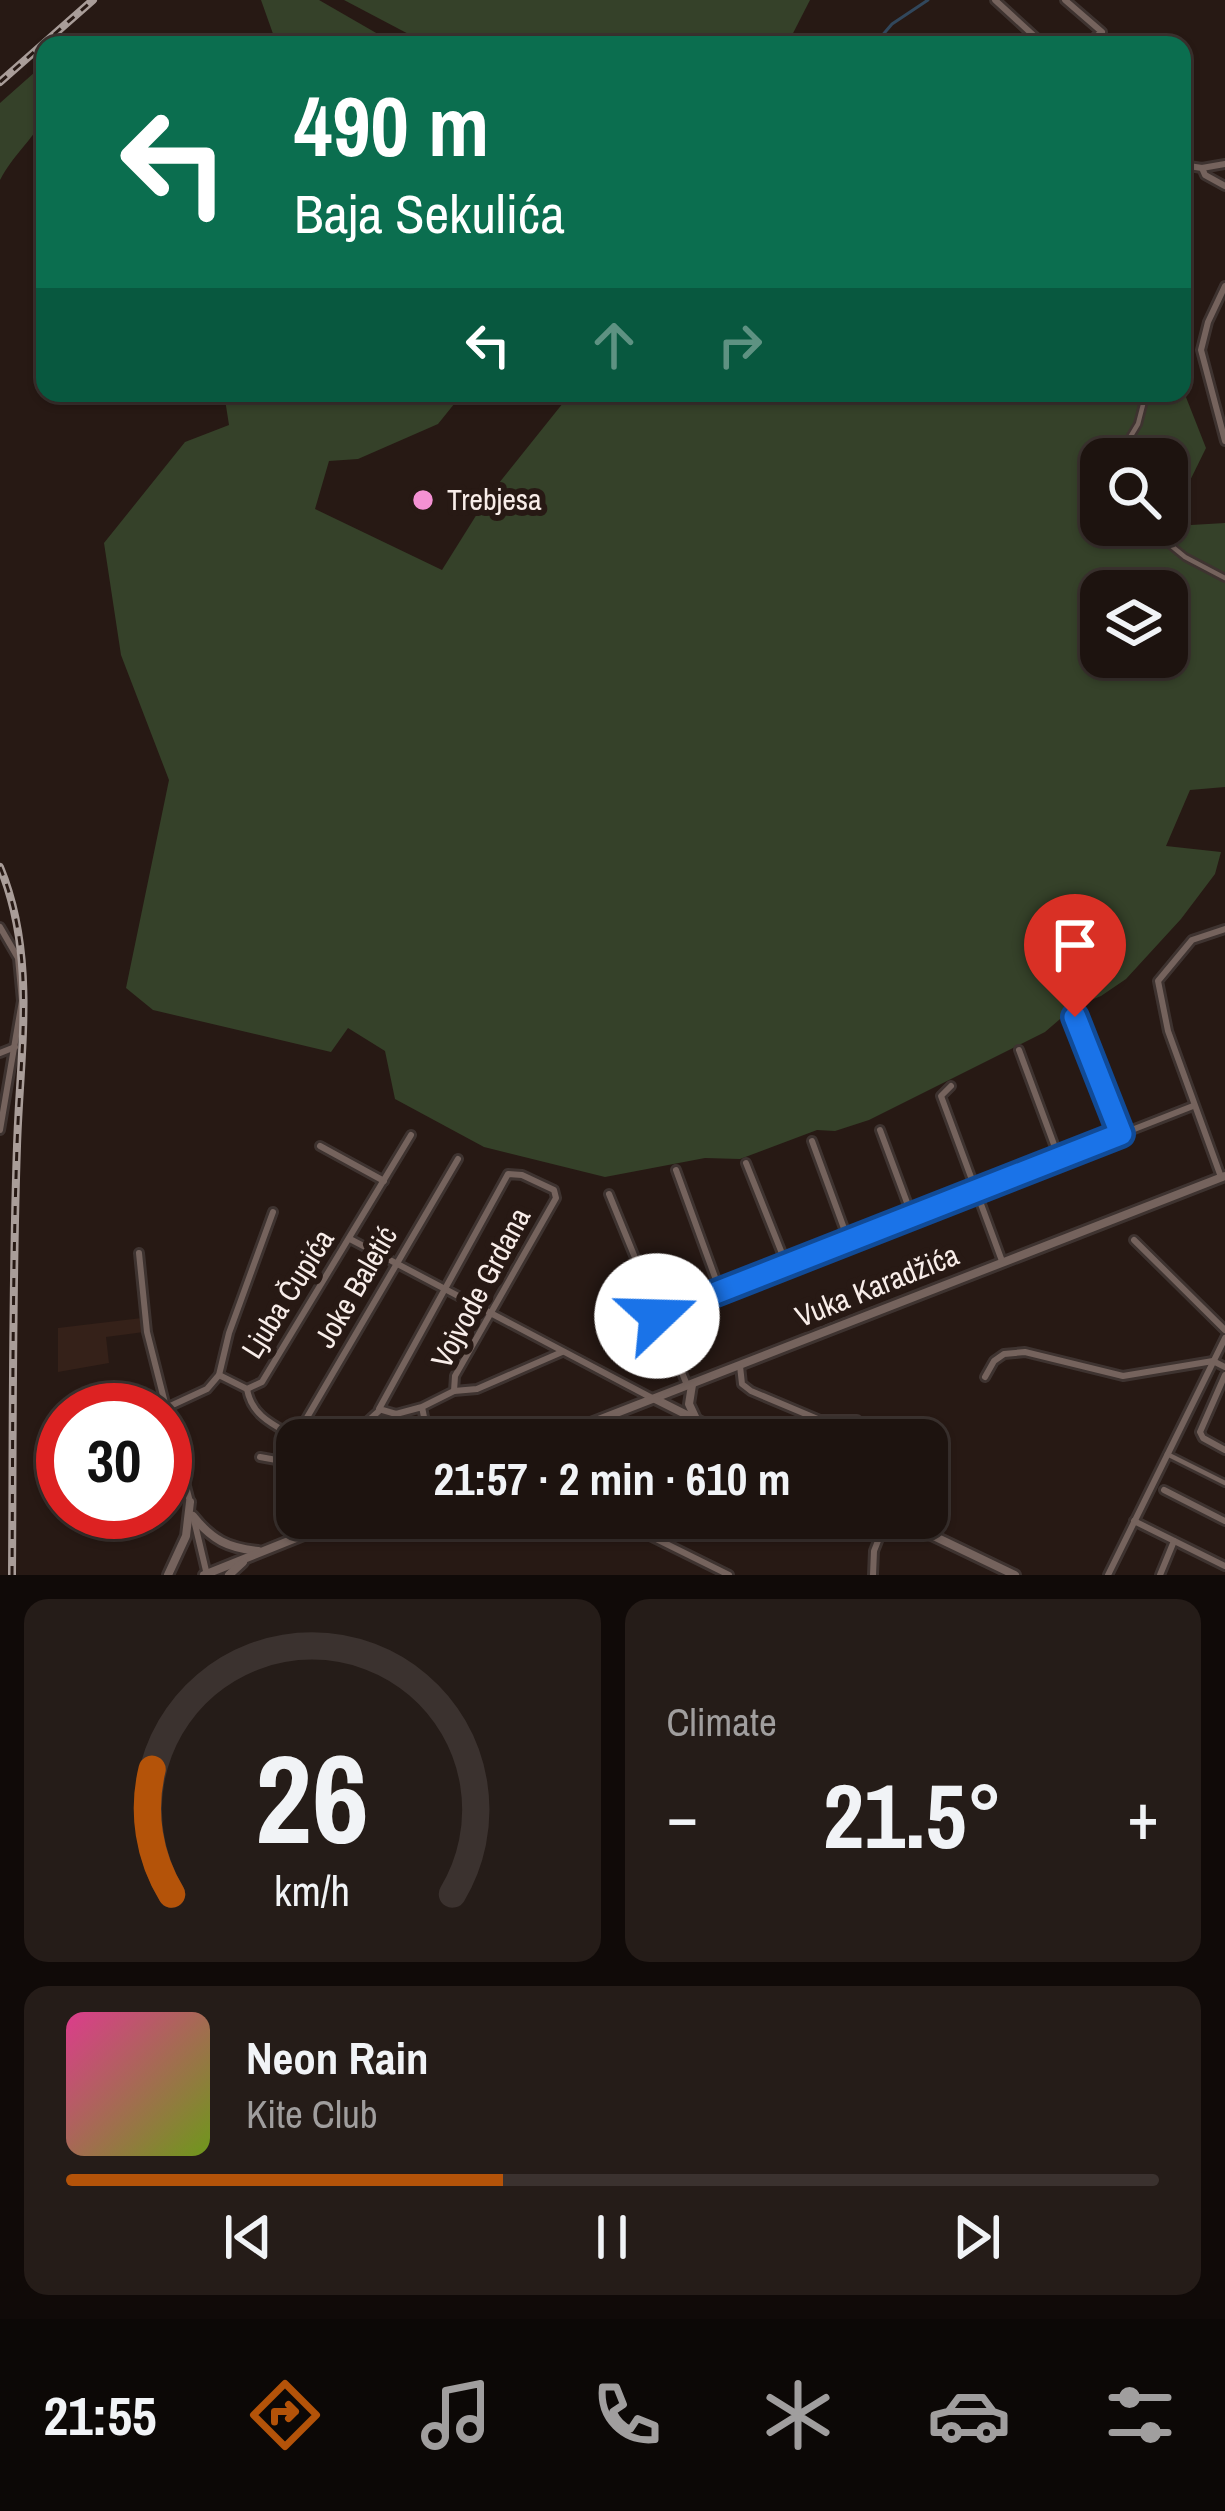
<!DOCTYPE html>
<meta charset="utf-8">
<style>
body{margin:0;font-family:"Archivo Narrow",sans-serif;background:#251c18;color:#f1f3f6;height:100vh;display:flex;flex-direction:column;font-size:45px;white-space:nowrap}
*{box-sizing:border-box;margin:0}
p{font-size:39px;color:#a09e9e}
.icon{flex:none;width:66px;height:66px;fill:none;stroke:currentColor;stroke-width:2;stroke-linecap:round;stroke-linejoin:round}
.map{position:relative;height:1575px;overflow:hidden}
.side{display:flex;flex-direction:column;gap:24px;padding:24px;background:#100a08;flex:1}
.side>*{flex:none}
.hud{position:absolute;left:36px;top:36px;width:1155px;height:366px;border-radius:24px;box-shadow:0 3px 9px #0004,0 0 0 3px #3b322f;background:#0b6e4f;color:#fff;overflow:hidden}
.buttons{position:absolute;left:1080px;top:438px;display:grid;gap:24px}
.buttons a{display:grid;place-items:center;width:108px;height:108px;border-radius:24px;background:#1d130f;box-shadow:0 3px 9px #0004,0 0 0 3px #3b322f;font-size:60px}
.speed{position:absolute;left:36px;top:1383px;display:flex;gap:24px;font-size:60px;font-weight:700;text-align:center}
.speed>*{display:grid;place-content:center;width:156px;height:156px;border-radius:50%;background:#1d130f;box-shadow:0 3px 9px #0004,0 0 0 3px #3b322f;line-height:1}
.speed .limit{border:18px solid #d22;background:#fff;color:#111}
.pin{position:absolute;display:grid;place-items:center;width:102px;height:102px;color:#fff;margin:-123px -51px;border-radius:50% 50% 50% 0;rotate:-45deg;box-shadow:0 0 12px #0007}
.pin .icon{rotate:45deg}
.me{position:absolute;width:132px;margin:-66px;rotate:69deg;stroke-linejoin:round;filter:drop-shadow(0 0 9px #0008)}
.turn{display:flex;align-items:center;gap:42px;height:252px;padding:0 60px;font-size:54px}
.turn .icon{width:156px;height:156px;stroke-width:2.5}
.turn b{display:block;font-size:84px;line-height:102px}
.lanes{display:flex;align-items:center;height:114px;padding:0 60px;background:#0003;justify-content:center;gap:60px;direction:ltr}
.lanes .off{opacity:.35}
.big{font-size:90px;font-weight:700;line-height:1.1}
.side .tile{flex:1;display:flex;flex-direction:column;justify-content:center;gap:18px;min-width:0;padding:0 42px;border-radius:24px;background:#251c18}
.side .dial{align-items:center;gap:0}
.dial svg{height:312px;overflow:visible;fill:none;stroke:#3b322f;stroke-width:7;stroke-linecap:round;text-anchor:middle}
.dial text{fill:#f1f3f6;stroke:none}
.song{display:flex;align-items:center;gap:36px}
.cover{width:144px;height:144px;border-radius:18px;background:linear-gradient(135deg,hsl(330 70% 55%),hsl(80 70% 35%))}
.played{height:12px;border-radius:6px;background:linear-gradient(90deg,#b45309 40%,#3b322f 40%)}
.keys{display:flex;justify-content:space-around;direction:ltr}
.heat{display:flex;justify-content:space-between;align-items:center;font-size:66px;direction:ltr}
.side .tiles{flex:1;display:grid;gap:24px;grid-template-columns:1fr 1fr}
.tile:last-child{grid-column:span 2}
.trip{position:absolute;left:276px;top:1419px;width:672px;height:120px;border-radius:24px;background:#1d130f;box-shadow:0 3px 9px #0004,0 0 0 3px #3b322f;font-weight:700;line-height:120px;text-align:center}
.tab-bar{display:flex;height:192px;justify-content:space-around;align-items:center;background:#0c0806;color:#a09e9e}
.tab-bar .icon{width:84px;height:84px}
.tab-bar .active{color:#b45309}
.tab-bar b{font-size:54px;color:#f1f3f6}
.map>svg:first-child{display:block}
</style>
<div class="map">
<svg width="1225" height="1575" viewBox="0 0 1225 1575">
<rect width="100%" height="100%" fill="#271914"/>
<!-- built -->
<polygon fill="#352119" points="142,1318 144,1332 106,1337 109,1363 58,1372 58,1328"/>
<!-- green -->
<g fill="#354129" fill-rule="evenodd">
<polygon points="261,0 319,0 397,45 277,45"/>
<polygon points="344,0 810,0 787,45 445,45 418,39"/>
<path d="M 35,72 C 55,135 29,129 0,180 L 0,103 Z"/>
<path d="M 1182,387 L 1206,448 L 1177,507 L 1191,525 L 1225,523 L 1225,787 L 1190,790 L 1166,846 L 1221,852 L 1215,874 L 1181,919 L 1126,979 L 1101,996 L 1074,1007 L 1045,1032 L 869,1120 L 835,1131 L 817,1130 L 740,1159 L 705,1158 L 605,1177 L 484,1147 L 395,1099 L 385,1051 L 348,1028 L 331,1052 L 153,1010 L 126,988 L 169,780 L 121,655 L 104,543 L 185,442 L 229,425 L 224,393 L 463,393 L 438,424 L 358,459 L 329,461 L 315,509 L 442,570 L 487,498 L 571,393 L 1182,393 ZM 1101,459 L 1167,459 L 1167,525 L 1101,525 ZM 1101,591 L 1167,591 L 1167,657 L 1101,657 Z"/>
</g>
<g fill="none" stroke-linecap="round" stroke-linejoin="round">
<!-- stream -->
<polyline stroke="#31475c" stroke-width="3" points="874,45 892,24 928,0"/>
<defs>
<g id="pedestrian">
<polyline points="1117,459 1138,424 1146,393"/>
<polyline points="1146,525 1185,557 1225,578"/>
<polyline points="1167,1454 1225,1483"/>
</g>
<g id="minor">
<polyline points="995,0 1044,45"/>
<polyline points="1065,0 1102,32 1085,45"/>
<polyline points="1182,165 1202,168 1225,164"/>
<polyline points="1202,168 1205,175 1225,186"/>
<polyline points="1225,286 1208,322 1201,350 1225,441"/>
<polyline points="0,927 18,958 22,1001 0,1130"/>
<polyline points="1075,1017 1121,1134"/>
<polyline points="1019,1050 1059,1158"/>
<polyline points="0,1053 15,1047"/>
<polyline points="951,1086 941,1096 1002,1261"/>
<polyline points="880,1130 912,1216"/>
<polyline points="812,1141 849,1242"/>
<polyline points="320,1146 384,1181"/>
<polyline points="746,1163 787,1266"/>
<polyline points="676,1170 720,1291"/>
<polyline points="1221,1177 1168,1031 1158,981 1192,940 1225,929"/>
<polyline points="609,1194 687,1385"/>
<polyline points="350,1239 652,1398"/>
<polyline points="1134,1240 1225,1330"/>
<polyline points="139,1253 147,1332 190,1502"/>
<polyline points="657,1316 1193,1106"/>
<polyline points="740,1366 742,1384 751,1391 820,1420 857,1420"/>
<polyline points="219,1375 247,1389 262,1382 411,1135"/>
<polyline points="1225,1375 1200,1432 1203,1438 1225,1450"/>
<polyline points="985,1377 994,1361 1004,1354 1025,1352 1123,1376 1213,1361 1225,1367"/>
<path d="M 247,1389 C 252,1418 277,1426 300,1440 L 302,1426 L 458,1159"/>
<polyline points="454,1391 477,1389 562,1352"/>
<polyline points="166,1408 207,1389 219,1375 229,1333 273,1212"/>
<polyline points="347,1440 380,1410"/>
<polyline points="416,1440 425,1422 422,1407 454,1391 455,1376 556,1198 554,1190 522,1175 508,1174 379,1409 396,1414 422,1407"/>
<polyline points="260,1457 282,1461 297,1455"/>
<polyline points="1164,1490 1225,1521"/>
<polyline points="530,1518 532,1526 542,1535 622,1522 729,1575"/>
<polyline points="194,1520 207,1575"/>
<polyline points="1134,1521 1225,1566"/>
<polyline points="873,1575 874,1551 887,1518"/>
<polyline points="1108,1575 1225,1338"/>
<polyline points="1160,1575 1174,1541"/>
</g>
<g id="tertiary">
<polyline points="692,1385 689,1404 696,1419"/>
<polyline points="655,1399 737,1440"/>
<polyline points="547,1440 1225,1176"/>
<path d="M 193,1516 C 212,1540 228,1548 258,1551"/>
<polyline points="896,1518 1015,1575"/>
<polyline points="168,1575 186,1536 190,1502"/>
<polyline points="204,1575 346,1518"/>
<polyline points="229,1575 243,1562"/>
</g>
</defs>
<!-- pedestrian casing -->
<use href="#pedestrian" stroke="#3e3330" stroke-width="10"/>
<!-- minor casing -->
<use href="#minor" stroke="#3e3330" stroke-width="12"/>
<!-- tertiary casing -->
<use href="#tertiary" stroke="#3e3330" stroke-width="14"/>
<!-- pedestrian -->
<use href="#pedestrian" stroke="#75635d" stroke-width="4.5"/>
<!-- minor -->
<use href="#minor" stroke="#75635d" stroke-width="6"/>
<!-- tertiary -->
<use href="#tertiary" stroke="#75635d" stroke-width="8"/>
<defs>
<g id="rail">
<polyline points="0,82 93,0"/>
<path d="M 0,867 C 37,957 20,1051 17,1146 C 12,1289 13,1432 12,1575"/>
</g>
</defs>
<!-- rail casing -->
<use href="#rail" stroke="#a99d99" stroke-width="8"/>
<!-- rail -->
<use href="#rail" stroke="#271914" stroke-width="3" stroke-dasharray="9" stroke-linecap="butt"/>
</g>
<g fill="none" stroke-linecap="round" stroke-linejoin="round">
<defs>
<polyline id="route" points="657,1316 1121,1134 1075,1017"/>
</defs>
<!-- route casing -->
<use href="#route" stroke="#114b97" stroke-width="30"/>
<!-- route -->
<use href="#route" stroke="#1a73e8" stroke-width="21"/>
</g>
<!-- markers -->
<circle fill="#f491d3" stroke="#271914" stroke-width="4.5" cx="423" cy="500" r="12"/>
<g text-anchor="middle" stroke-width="12" stroke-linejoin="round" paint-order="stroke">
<!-- poi labels -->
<g font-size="30" fill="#f8ede9" stroke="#271914" text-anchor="start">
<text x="447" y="510">Trebjesa</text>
</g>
<!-- street labels -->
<g font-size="30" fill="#f8ede9" stroke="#271914">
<text transform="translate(877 1286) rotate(-22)" y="10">Vuka Karadžića</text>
<text transform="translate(356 1287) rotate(-60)" y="10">Joke Baletić</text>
<text transform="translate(481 1288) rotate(-62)" y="10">Vojvode Grdana</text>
<text transform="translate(288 1294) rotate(-58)" y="10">Ljuba Čupića</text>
</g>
</g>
</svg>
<div class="buttons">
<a><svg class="icon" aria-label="search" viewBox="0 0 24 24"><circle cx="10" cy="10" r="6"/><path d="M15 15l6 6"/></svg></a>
<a><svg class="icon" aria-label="layers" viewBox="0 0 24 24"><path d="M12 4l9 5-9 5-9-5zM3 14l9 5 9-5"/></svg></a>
</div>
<div class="speed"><div class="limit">30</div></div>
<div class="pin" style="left:1075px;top:1017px;background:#d93025"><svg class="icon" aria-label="arrive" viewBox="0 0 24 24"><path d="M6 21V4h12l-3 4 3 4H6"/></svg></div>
<svg class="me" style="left:657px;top:1316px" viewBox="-20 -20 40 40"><circle r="19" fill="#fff"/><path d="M0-13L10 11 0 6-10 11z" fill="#1a73e8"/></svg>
<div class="trip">21:57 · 2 min · 610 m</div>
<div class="hud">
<div class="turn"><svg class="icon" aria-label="left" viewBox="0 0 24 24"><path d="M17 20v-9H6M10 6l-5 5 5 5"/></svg><div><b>490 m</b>Baja Sekulića</div></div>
<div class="lanes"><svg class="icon" aria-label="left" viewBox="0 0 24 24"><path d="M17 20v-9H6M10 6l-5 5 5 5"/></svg><svg class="icon off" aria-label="ahead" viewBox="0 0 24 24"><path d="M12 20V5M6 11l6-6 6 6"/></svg><svg class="icon off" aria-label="right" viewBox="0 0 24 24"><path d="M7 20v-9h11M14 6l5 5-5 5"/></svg></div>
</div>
</div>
<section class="side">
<div class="tiles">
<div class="tile dial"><svg viewBox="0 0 100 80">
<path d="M14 69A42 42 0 1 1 86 69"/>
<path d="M14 69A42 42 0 0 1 9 37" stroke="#b45309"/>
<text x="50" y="56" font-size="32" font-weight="700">26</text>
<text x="50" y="72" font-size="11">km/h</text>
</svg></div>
<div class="tile"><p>Climate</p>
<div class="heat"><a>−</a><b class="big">21.5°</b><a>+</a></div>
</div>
<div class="tile">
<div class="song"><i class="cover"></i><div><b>Neon Rain</b><p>Kite Club</p></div></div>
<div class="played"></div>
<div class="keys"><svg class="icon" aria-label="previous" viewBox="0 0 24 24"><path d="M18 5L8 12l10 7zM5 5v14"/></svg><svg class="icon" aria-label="pause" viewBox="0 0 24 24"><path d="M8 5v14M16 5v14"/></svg><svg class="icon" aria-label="next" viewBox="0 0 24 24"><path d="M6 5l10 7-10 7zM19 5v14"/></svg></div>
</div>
</div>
</section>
<nav class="tab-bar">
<b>21:55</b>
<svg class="icon active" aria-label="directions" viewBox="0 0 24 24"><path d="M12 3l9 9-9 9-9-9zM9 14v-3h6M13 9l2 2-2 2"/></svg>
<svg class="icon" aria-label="music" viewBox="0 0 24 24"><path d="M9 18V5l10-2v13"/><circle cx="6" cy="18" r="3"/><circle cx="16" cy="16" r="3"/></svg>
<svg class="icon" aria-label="phone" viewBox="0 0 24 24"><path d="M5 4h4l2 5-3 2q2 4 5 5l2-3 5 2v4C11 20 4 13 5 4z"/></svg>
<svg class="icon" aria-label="climate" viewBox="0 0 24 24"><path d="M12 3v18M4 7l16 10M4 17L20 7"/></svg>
<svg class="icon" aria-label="car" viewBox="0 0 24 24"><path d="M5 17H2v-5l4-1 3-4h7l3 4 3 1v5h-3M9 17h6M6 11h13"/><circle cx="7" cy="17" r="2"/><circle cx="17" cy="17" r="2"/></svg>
<svg class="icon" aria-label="filters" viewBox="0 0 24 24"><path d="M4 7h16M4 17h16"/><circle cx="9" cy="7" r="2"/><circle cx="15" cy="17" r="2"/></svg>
</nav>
